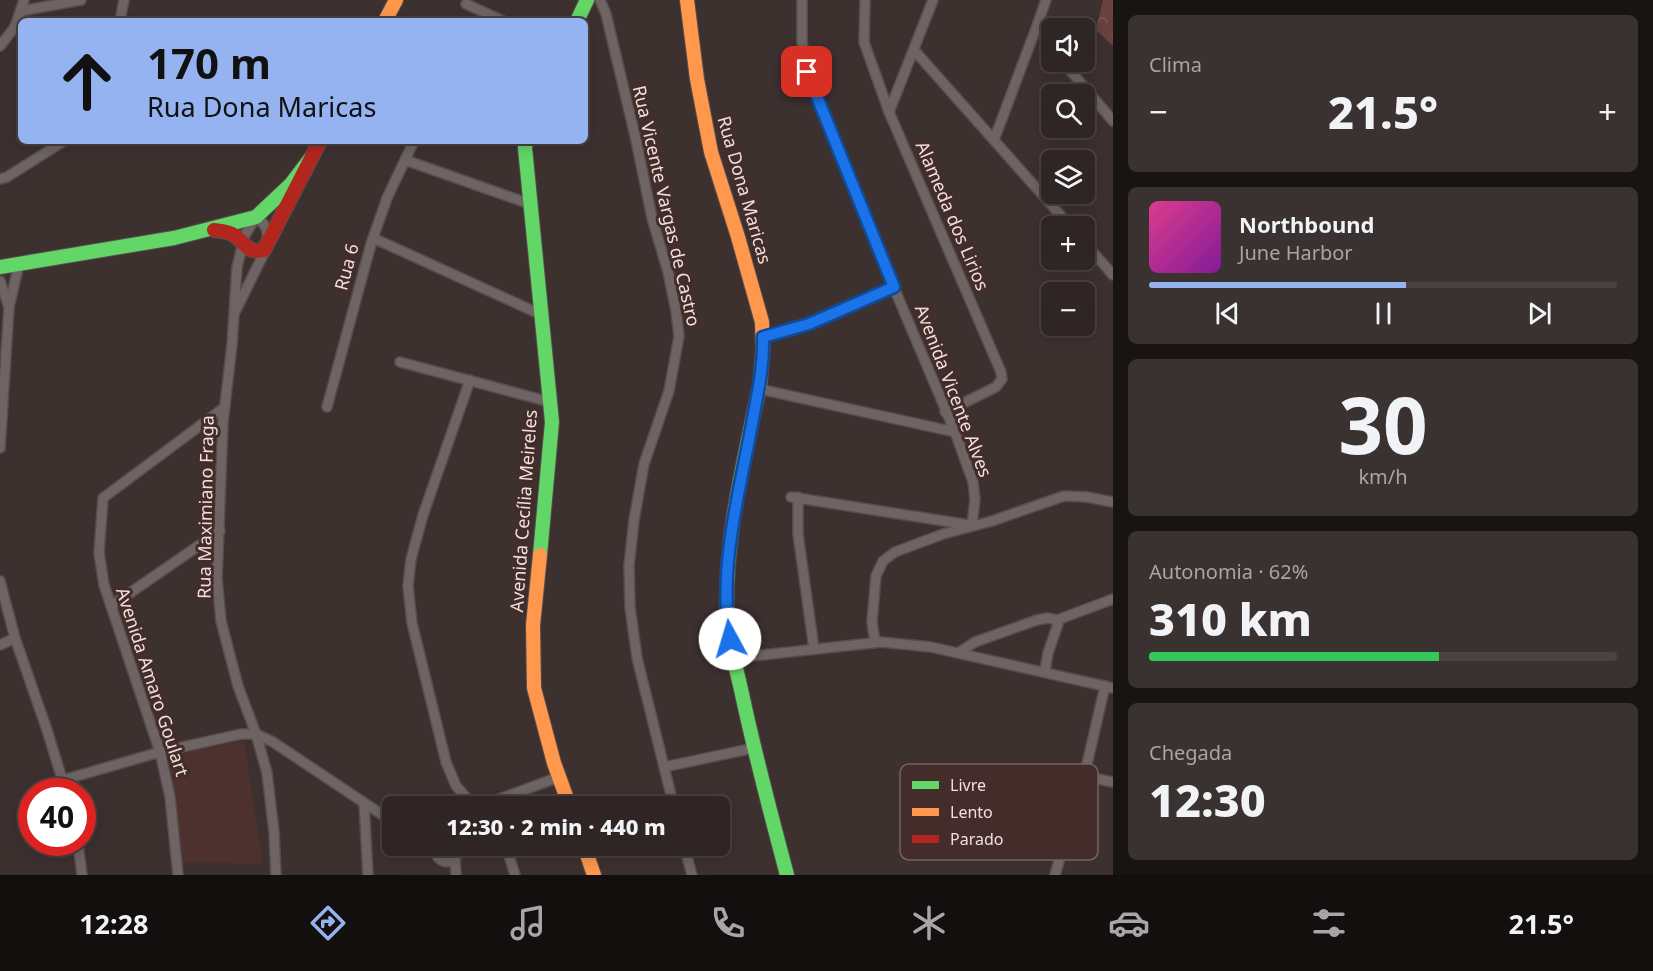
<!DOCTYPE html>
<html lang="pt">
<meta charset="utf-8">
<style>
body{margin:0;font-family:"Noto Sans",sans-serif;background:#3a3131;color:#f1f3f6;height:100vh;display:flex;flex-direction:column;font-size:22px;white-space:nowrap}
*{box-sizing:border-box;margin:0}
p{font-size:20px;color:#a7a5a6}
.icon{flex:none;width:33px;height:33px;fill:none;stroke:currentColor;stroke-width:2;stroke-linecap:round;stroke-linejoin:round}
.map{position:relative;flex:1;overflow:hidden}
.details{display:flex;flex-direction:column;gap:15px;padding:15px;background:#191414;width:540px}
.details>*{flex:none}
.guide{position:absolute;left:18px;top:18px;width:570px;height:126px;border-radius:9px;box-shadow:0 3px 15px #0003,0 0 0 2px #494241;background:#95b2f1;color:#111;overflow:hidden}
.controls{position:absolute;left:1041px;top:18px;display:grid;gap:12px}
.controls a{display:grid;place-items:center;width:54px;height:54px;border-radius:9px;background:#2e2524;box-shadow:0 3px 15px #0003,0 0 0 2px #494241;font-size:30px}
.speed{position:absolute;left:18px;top:778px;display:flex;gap:12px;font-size:30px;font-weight:700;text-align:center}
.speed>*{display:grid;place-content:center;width:78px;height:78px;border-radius:50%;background:#2e2524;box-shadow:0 3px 15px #0003,0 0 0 2px #494241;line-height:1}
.speed .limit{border:9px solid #d22;background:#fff;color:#111}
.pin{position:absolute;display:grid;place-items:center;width:51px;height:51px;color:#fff;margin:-26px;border-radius:12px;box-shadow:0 3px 9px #0006}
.me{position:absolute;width:66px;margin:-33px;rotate:354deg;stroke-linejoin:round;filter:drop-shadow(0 0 4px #0008)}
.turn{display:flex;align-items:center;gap:21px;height:126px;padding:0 30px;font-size:27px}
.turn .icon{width:78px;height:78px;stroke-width:2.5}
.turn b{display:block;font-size:42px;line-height:51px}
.big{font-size:45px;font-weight:800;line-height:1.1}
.details .card{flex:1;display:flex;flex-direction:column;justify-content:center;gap:9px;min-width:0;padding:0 21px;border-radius:9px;background:#3a3131}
.details .dial{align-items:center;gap:0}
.dial b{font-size:78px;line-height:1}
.song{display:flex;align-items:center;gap:18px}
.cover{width:72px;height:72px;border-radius:9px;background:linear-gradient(135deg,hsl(330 70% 55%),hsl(290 70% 35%))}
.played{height:6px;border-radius:3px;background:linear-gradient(90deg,#95b2f1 55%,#494241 55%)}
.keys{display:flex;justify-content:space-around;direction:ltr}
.heat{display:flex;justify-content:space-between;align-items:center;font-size:33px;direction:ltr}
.charge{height:9px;border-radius:4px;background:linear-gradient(90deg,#34c759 62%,#494241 0)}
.trip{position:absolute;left:382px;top:796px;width:348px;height:60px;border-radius:9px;background:#2e2524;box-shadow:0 3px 15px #0003,0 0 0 2px #494241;font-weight:800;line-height:60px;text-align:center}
.tab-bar{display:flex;height:96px;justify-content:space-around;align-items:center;background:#120f0e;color:#a7a5a6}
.tab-bar .icon{width:42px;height:42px}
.tab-bar .current{color:#95b2f1}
.tab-bar b{font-size:27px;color:#f1f3f6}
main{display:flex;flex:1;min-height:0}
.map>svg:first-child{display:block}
</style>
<main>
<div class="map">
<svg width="1113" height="875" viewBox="0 0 1113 875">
<defs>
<pattern id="forest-crowns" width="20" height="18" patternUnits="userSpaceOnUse" patternTransform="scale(1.5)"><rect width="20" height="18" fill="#69413e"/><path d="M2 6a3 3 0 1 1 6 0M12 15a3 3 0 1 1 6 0" fill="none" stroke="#7f5c59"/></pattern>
</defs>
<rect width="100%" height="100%" fill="#3d3130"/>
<!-- built -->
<polygon fill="#4c312e" points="244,741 263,864 181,862 165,755"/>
<!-- forest -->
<polygon fill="url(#forest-crowns)" points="1103,0 1113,0 1113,46 1096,30"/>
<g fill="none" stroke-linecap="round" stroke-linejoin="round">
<defs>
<g id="street">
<polyline points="600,0 606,14 636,140 652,218 668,272 676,311 679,336 669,391 644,464 634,520 629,566 630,607 637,658 674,807"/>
<polyline points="802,0 802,42 807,72 886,269 955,432 973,482 975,499 972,525"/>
<polyline points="865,0 864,42 889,112 1001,372 1002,379 996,387 945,412"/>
<polyline points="1046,0 1038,23 1052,45"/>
<polyline points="466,4 503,21"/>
<polyline points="21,11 81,0"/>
<polyline points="120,21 124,0"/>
<polyline points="0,46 15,27 24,0"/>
<polyline points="914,50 1070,226"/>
<polyline points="1063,62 1113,121"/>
<polyline points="889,112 933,0"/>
<polyline points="994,140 1038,23"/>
<polyline points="405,160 530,204"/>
<polyline points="0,179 7,177 64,141"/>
<polyline points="373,238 542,315"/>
<polyline points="1084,242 1113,275"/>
<polyline points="0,281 9,307"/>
<polyline points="234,314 268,245 267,230 263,223 256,217 245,235 237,267 232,345 223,422 217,578 221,621 238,686 256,734 267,773 274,832 276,875"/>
<polyline points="763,337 809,324 894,287"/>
<polyline points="400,362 550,402"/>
<polyline points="470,380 423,515 411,559 408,586 412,623 446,762 456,786 472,804"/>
<polyline points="759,389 955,432"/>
<polyline points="327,407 371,244 387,198 414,141"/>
<polyline points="0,448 9,307 19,264"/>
<polyline points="791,497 970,525"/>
<polyline points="798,497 798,534 814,649"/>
<polyline points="0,581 15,638 47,730 66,792"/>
<polyline points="111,606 220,531"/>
<polyline points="875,642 872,622 876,576 883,561 895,552 943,534 992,521 1064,496 1087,497 1113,502"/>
<polyline points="0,645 15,638"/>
<polyline points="958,653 975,642 1037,620 1048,618 1057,620"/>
<polyline points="734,658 881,642 931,647 1113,688"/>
<polyline points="1045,671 1048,653 1058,624 1057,620 1113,599"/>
<polyline points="664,767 754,748"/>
<polyline points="1083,776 1113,782"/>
<polyline points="63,780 160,752 241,734 256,734 273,742 393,822"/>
<polyline points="364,803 368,875"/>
<polyline points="486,806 494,801 559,777"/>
<polyline points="78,843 82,875"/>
<path d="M 435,846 C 433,867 461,867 458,846"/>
<polyline points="506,846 515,875"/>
<polyline points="684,846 692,875"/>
<polyline points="455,859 456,875"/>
<polyline points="178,875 170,797 160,752 104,585 99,553 103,498 225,407"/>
<polyline points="1055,875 1087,764 1105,686"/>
</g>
<g id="fast">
<polyline points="577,21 587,0"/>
<polyline points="526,141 525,148 552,422 540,555"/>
<polyline points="0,267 174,238 256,217 291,184 310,159"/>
<path d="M 757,398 C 742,470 724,543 727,618 C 728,642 737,670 742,694 C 755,755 771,815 787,875"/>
</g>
<g id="slow">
<polyline points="687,0 697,79 711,152 738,237 762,322 763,349 760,384 757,398"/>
<polyline points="385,21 396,0"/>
<polyline points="540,555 533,625 534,688 554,763 570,807"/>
<polyline points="584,846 594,875"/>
</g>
<path id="jam" d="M 214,230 C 221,231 228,231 234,235 C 246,243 247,254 264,250 L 320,141"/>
</defs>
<!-- street casing -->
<use href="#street" stroke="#584d4d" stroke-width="12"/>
<!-- fast casing -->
<use href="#fast" stroke="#584d4d" stroke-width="16"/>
<!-- slow casing -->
<use href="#slow" stroke="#584d4d" stroke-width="16"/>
<!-- jam casing -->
<use href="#jam" stroke="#584d4d" stroke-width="16"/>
<!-- street -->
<use href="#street" stroke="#6e6463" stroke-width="9"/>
<!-- fast -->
<use href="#fast" stroke="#63d668" stroke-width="14"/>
<!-- slow -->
<use href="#slow" stroke="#ff974d" stroke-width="14"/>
<!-- jam -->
<use href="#jam" stroke="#b3261e" stroke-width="14"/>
</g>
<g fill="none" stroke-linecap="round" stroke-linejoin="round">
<defs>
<path id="route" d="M 730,639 C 718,569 739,494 752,424 C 757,396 764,367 763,337 L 809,324 L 894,287 L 807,72"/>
</defs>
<!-- route casing -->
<use href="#route" stroke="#114b97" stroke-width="15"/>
<!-- route -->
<use href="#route" stroke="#1a73e8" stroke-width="10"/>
</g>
<g text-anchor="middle" stroke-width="6" stroke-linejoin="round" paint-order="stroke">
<!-- street labels -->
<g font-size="18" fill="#efe0de" stroke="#432c2a">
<text transform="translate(744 190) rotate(74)" y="6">Rua Dona Maricas</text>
<text transform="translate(666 206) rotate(77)" y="6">Rua Vicente Vargas de Castro</text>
<text transform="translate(952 216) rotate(67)" y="6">Alameda dos Lirios</text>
<text transform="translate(347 267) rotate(-75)" y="6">Rua 6</text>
<text transform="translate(953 391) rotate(69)" y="6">Avenida Vicente Alves</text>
<text transform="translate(206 507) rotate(-89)" y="6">Rua Maximiano Fraga</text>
<text transform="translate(524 511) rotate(-86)" y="6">Avenida Cecília Meireles</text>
<text transform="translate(152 682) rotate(72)" y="6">Avenida Amaro Goulart</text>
</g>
</g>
<!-- legend -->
<rect x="900" y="764" width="198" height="96" rx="9" fill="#432c2a" stroke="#776260" stroke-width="1.5"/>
<rect x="912" y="781" width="27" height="8" fill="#63d668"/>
<rect x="912" y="808" width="27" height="8" fill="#ff974d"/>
<rect x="912" y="835" width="27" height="8" fill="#b3261e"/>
<g font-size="16" fill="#efe0de">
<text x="950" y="791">Livre</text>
<text x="950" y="818">Lento</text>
<text x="950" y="845">Parado</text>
</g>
</svg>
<div class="controls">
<a><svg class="icon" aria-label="sound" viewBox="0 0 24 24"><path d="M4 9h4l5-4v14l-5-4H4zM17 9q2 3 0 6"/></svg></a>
<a><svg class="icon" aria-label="search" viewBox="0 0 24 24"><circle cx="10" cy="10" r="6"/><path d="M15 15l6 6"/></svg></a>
<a><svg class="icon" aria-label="layers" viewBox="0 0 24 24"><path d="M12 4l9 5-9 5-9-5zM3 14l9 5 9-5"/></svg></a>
<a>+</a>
<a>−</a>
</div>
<div class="speed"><div class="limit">40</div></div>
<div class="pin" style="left:807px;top:72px;background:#d93025"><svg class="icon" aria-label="arrive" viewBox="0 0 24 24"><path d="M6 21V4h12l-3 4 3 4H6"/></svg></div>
<svg class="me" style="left:730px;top:639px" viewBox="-20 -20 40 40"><circle r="19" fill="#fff"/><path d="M0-13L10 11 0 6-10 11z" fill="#1a73e8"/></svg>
<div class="trip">12:30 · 2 min · 440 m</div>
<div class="guide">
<div class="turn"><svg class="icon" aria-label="ahead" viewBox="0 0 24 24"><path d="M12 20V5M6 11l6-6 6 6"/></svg><div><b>170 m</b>Rua Dona Maricas</div></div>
</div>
</div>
<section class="details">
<div class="card"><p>Clima</p>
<div class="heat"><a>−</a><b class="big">21.5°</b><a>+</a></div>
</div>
<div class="card">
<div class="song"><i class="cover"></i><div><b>Northbound</b><p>June Harbor</p></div></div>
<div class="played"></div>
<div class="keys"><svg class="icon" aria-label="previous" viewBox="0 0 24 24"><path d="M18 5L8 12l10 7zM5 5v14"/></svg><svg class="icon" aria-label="pause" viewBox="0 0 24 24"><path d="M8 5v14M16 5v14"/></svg><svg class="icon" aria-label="next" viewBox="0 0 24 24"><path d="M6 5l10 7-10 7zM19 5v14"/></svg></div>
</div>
<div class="card dial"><b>30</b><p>km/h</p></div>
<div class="card"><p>Autonomia · 62%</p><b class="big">310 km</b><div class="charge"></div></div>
<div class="card"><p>Chegada</p><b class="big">12:30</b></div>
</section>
</main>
<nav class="tab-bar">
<b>12:28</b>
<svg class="icon current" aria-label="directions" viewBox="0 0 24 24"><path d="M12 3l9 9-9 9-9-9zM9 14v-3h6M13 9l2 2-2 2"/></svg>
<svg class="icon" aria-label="music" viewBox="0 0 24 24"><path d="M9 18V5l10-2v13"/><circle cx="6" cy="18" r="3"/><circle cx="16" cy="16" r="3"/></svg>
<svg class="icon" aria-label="phone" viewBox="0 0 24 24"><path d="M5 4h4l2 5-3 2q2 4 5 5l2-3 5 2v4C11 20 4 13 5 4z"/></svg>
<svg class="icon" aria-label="climate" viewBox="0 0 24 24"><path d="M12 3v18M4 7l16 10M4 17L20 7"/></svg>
<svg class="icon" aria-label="car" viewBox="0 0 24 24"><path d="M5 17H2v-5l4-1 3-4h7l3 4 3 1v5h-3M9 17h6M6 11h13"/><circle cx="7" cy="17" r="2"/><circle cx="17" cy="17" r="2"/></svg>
<svg class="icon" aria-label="filters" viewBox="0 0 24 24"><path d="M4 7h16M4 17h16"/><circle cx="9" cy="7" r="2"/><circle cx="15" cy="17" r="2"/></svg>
<b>21.5°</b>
</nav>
